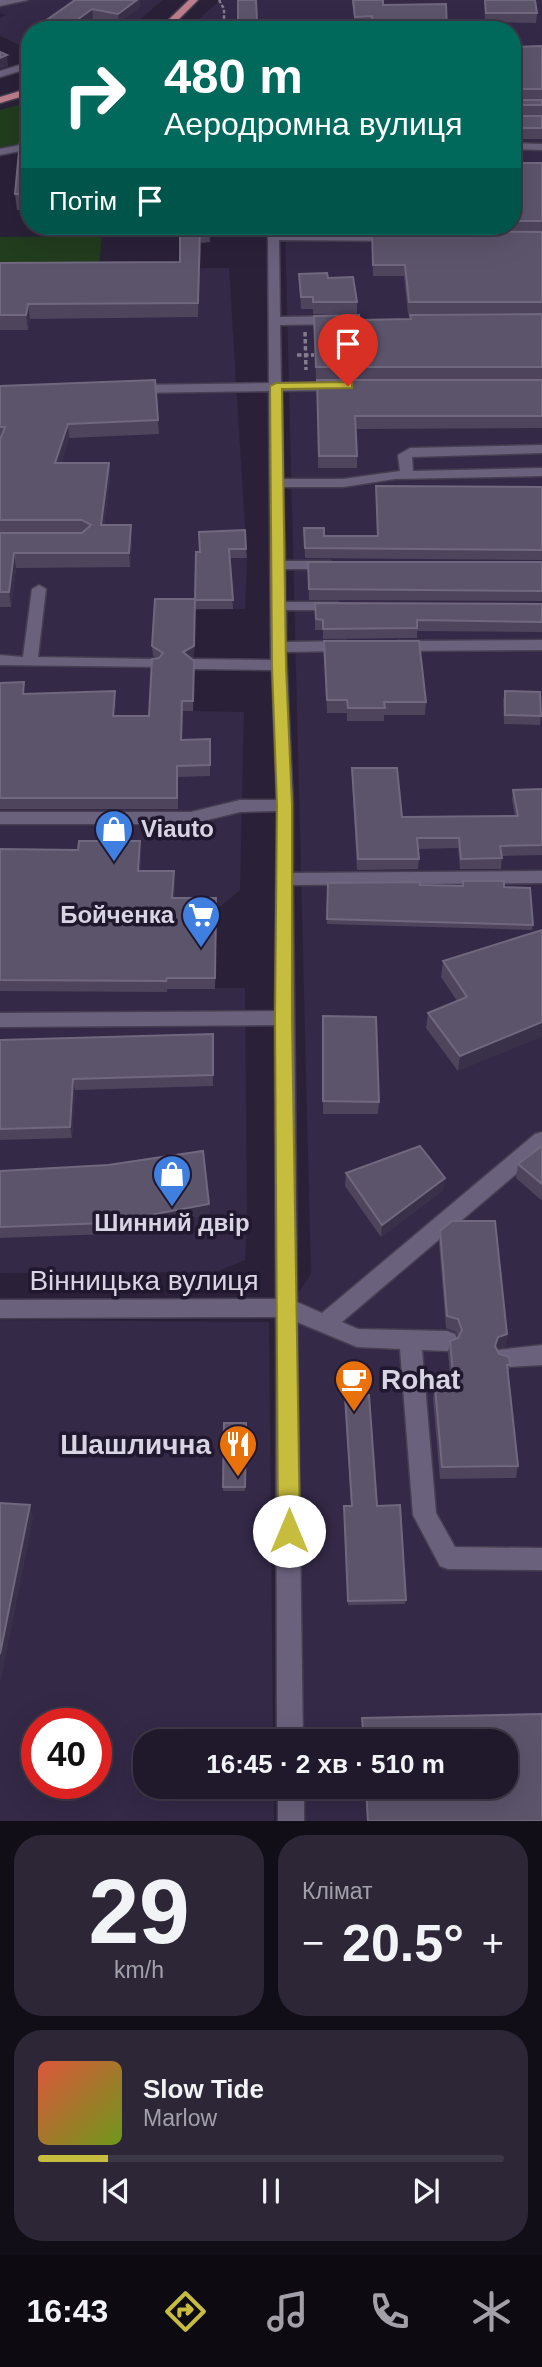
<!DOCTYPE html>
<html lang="uk">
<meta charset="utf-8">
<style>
body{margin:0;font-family:Arial,sans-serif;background:#2d2637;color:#f1f3f6;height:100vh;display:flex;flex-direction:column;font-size:26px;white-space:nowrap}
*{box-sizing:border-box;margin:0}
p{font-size:23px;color:#a2a0a9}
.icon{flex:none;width:38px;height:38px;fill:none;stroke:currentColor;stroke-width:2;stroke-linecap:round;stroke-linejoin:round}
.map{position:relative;height:1821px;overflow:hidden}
.side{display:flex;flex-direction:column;gap:14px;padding:14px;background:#120e18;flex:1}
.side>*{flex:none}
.top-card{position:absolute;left:21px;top:21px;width:500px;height:214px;border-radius:28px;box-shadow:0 7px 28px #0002,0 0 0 2px #3d3847;background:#00695c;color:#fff;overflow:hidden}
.speed{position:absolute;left:21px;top:1708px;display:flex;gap:14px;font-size:35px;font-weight:700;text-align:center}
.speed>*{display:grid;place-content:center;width:91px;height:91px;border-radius:50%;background:#20192b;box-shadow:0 7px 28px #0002,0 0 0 2px #3d3847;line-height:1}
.speed .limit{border:10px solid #d22;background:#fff;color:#111}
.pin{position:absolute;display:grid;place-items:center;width:60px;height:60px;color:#fff;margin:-72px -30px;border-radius:50% 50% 50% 0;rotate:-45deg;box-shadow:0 0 7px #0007}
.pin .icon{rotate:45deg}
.me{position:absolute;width:77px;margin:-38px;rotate:0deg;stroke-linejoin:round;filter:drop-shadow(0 0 5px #0008)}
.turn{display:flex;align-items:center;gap:24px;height:147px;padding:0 28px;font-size:32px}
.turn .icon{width:91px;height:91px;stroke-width:2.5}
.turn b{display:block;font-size:49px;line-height:60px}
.then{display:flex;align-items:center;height:66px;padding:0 28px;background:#0003;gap:14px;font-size:26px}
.big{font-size:52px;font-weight:700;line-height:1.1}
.side .widget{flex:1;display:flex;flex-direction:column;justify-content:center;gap:10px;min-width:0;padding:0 24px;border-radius:28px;background:#2d2637}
.side .dial{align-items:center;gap:0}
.dial b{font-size:91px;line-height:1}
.song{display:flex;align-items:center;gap:21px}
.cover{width:84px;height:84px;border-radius:10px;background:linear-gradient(135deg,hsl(10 70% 55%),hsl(80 70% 35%))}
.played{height:7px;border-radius:4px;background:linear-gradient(90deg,#c6bc3d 15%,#3d3847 15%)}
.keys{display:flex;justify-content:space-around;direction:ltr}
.heat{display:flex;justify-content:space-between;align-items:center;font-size:38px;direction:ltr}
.side .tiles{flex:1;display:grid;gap:14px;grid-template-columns:1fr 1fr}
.widget:last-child{grid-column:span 2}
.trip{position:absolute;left:133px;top:1729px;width:385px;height:70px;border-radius:28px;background:#20192b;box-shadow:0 7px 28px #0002,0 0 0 2px #3d3847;font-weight:700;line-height:70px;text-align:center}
.dock{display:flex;height:112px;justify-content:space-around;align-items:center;background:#0d0a11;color:#a2a0a9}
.dock .icon{width:49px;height:49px}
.dock .current{color:#c6bc3d}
.dock b{font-size:32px;color:#f1f3f6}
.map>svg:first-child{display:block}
</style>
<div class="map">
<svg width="542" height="1821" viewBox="0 0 542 1821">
<rect width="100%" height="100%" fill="#2a2139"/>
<!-- built -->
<g fill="#342947" fill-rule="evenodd">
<polygon points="0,0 163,0 127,30 30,30 30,50 0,36 0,17 6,15 0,13"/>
<polygon points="220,0 542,0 542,1821 291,1821 291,1787 506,1787 506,1741 290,1741 288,1308 311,1274 285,226 513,226 513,30 187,30"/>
<polygon points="229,268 247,559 245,609 195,610 193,711 244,712 240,890 217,909 215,988 245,988 247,1224 245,1260 216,1272 0,1273 0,269"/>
<path d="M 0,1320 L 269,1322 L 273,1741 L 145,1741 L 145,1787 L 274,1787 L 274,1821 L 0,1821 ZM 37,1724 L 96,1724 L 96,1783 L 37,1783 Z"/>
</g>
<!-- green -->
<g fill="#223c1e">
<polygon points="30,102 30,144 0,150 0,110"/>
<polygon points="102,236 99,266 0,268 0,237"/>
</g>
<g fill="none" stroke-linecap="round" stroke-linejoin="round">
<defs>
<g id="minor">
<polygon points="0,0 28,0 0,6"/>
<polygon points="30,62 30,68 0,77 0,71"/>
<polygon points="30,143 30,149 0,155 0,149"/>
<polygon points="513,143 542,144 542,150 513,149"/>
<polygon points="268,226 278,226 279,234 396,235 402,238 396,241 279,240 280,317 338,316 344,320 338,324 280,325 281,383 339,382 345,386 339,390 282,391 283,479 343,479 400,471 398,455 410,448 542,445 542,453 412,457 413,471 542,468 542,476 395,479 343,487 283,487 285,561 330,561 337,565 330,569 285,569 285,602 338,602 345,606 338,610 286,610 286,642 346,641 354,646 346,651 286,652 293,805 293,873 542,871 542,883 293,885 297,1302 322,1313 535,1134 542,1132 542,1152 342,1322 358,1329 447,1331 455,1334 458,1341 455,1348 447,1351 422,1350 436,1513 455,1547 542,1548 542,1570 448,1569 440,1566 413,1515 400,1349 357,1347 297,1322 303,1741 277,1741 276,1317 0,1318 0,1300 276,1299 275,1025 0,1027 0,1013 275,1011 277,811 240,812 191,824 0,824 0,812 191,812 240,800 277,800 272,670 194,669 186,664 194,659 271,660 269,391 133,393 127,389 133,385 269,383"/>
<polygon points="39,585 46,589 38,657 153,659 158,661 161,664 158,667 0,665 0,655 23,657 32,589"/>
<polygon points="542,640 542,650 398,651 390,646 398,641"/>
<polygon points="542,1345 542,1365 506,1367 498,1364 495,1357 498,1350"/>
<rect x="278" y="1787" width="26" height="34"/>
</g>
<g id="major">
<polygon points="189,0 198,0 168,30 158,30"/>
<polygon points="30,88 30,94 0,103 0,97"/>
</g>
</defs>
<!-- minor casing -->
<use href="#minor" stroke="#463f52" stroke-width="3"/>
<!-- major casing -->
<use href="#major" stroke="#463f52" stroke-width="3"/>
<!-- path-far1 -->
<polyline stroke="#837c8f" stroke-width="2.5" stroke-dasharray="3.5 2" stroke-linecap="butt" points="219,0 224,9 224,30"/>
<!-- path -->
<g stroke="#837c8f" stroke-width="3.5" stroke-dasharray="4.5 2.5" stroke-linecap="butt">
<polyline points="305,332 306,370"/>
<polyline points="297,355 314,355"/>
</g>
<!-- minor -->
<use href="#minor" fill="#6a617c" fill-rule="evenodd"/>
<!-- major -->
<use href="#major" fill="#bf7e8b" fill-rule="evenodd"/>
</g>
<!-- wall -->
<g fill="#4e455d">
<polygon points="75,0 140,0 140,7 119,23 93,19 77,30 42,30 41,24"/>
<polygon points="238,0 256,0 257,28 238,28"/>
<polygon points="352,0 383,0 383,5 447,30 372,30 372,27 355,27"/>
<polygon points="484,0 535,0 537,13 536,23 485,22"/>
<polygon points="542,46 542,139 513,139 513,47"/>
<polygon points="30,139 30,210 17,210 15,194"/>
<polygon points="513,163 542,163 542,313 408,314 404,276 373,276 372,232 297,231 297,226 513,226"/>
<polygon points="180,226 209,226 210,242 201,243 198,317 30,319 28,330 0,330 0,263 180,262"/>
<polygon points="299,274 328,278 357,302 357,314 313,314 313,309 301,309"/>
<polygon points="542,314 542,379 316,379 314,316 360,320 410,319 410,315"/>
<polygon points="155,380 159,434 69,438 61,463 109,463 110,478 104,525 131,525 132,540 130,567 16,568 11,607 0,607 0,386"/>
<polygon points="317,380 542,380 542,428 355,429 357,456 357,468 318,468"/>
<polygon points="376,486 542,487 542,560 305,558 304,528 324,536 377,536"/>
<polygon points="199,532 246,549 247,558 230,558 233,609 195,609 194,656 191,659 194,672 193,711 183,711 182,740 210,739 210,776 178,777 178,809 0,809 0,683 25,693 116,702 115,716 149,716 156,658 153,656 152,646 195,599 200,552"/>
<polygon points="308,562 542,562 542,601 309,600"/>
<polygon points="315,603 542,604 542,632 417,631 417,638 323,639 323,630 315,630"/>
<polygon points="324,641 426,702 425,715 384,715 384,721 347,721 347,713 327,713"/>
<polygon points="505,691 541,716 540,725 504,724 503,700"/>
<polygon points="352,768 402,817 515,816 512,800 513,790 542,789 542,855 502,856 501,869 460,869 458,848 418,849 419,859 418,869 357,870 352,778"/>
<polygon points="0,849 141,852 140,871 175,882 174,898 217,909 215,989 167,989 167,992 0,991"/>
<polygon points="463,881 504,887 533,925 532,930 327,924 328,883 462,886"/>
<polygon points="542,930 458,1071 426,1028 428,1013 457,1001 441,977 443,961"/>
<polygon points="322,1029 379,1102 378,1114 323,1114"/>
<polygon points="213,1034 213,1086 75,1090 72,1138 0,1140 0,1040"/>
<polygon points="542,1146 542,1199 541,1200 516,1178 518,1164"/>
<polygon points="0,1171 209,1204 210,1214 108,1234 0,1238"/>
<polygon points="346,1173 443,1190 381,1237 345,1186"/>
<polygon points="440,1231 507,1334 505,1347 496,1349 499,1354 510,1365 508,1374 518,1466 516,1478 440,1479 433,1398 435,1386 451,1386 448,1353 450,1341 458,1337 456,1332 446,1328 439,1243"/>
<polygon points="345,1396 406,1600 405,1604 348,1605 344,1510 351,1506"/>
<polygon points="224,1423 246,1423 245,1491 223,1491"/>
<polygon points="542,1714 542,1821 367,1821 365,1787 506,1787 506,1741 363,1741 362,1718"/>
</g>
<!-- shaded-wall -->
<g fill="#393049">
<polygon points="137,0 140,0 140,7 119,23 118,14"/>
<polygon points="92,9 93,19 77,30 66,30 66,28"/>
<polygon points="7,55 8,66 0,69 0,58"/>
<polygon points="200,228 201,243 198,317 198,303"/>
<polygon points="28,304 30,319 28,330 26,315"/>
<polygon points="68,424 69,438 56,478 55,463"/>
<polygon points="109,463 110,478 102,540 101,525"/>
<polygon points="131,525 132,540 130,567 129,553"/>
<polygon points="14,553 16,568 11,607 9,592"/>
<polygon points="195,599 194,656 184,663 183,652"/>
<polygon points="115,691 116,702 114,727 113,716"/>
<polygon points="140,841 141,852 139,882 138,871"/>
<polygon points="174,871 175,882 173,909 172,898"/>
<polygon points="542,1022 542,1037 458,1071 460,1056"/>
<polygon points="73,1079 75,1090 72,1138 70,1127"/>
<polygon points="445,1178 443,1190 381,1237 382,1225"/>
<polygon points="209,1204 210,1214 108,1234 107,1223"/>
<polygon points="507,1334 505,1347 496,1349 495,1346 498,1337"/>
<polygon points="30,1505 33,1519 0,1685 0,1654"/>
</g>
<!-- building -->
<g fill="#5c546b" stroke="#70687e" stroke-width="2">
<polygon points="75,0 137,0 118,14 92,9 66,28 41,24"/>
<polygon points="238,0 256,0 257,21 238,22"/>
<polygon points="353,0 383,0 383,5 446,4 447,30 373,30 372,16 355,17"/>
<polygon points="485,0 535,0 537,13 486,13"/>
<polygon points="542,46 542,89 514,89 513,93 513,47"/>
<polygon points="0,52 7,55 0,58"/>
<polygon points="513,99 514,100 542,100 542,105 514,105 513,109"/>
<polygon points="513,114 514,116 542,116 542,128 513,128"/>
<polygon points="30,139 30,194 15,194 20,141"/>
<rect x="513" y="163" width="29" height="58"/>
<polygon points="180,226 209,226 209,228 200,228 198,303 28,304 26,315 0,315 0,263 180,262"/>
<polygon points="372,231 542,232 542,302 409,302 405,265 373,265"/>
<polygon points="327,273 328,278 353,277 357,302 313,302 313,297 301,297 299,274"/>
<polygon points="542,314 542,367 316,367 314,316 359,315 360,320 411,319 410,315"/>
<polygon points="155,380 158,420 68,424 55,463 109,463 101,525 131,525 129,553 14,553 9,592 0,592 0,533 82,533 91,525 82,520 0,520 0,440 5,427 0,427 0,386"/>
<polygon points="317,380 542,380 542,416 355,416 357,456 319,456"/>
<polygon points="376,486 542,487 542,550 305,548 304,528 324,528 324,536 378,536"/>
<polygon points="245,530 246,549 229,549 233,600 195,600 196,552 200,552 199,532"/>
<polygon points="308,562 542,562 542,591 309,589"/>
<polygon points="155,599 195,599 194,646 183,652 194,661 193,701 182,701 181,740 210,739 210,765 177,766 177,798 0,798 0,683 24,682 23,694 115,691 113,716 149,716 152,659 159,658 163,653 152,646"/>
<polygon points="315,603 542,604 542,622 417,620 417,628 323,629 323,620 316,619"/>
<polygon points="324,641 419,641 426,702 384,702 385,708 348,708 347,700 327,700"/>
<polygon points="505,691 540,692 541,716 505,715"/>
<polygon points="352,768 397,768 402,817 518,816 513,790 542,789 542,845 500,846 502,858 461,859 459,838 417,838 419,859 358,859"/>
<polygon points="79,841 140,841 138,871 174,871 172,898 216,898 215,978 167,978 166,981 0,980 0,849 78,850"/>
<polygon points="463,881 504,881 504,887 530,888 533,925 327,919 328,883 420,882 420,885 463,886"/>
<polygon points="542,930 542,1022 460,1056 428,1013 467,997 443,961"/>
<polygon points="323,1016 376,1017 379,1102 323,1101"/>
<polygon points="213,1034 213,1075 73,1079 70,1127 0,1129 0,1040"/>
<polygon points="420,1146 445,1178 382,1225 346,1173"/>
<polygon points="542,1146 542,1184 518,1164"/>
<polygon points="203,1151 209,1204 107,1223 0,1227 0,1171 108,1165"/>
<polygon points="452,1221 495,1221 507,1334 498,1337 495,1346 499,1354 509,1357 510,1365 507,1365 518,1466 442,1467 435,1386 454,1386 450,1341 458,1338 462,1330 458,1319 447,1316 440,1231"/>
<polygon points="369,1395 377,1506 400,1505 406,1600 348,1601 344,1506 352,1506 345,1396"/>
<polygon points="224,1423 246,1423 245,1487 223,1487"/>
<polygon points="0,1503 30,1505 0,1654"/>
<polygon points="542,1714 542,1821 368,1821 366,1787 506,1787 506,1741 364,1741 362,1718"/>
</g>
<!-- route -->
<polygon fill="#c6bc3d" stroke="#817a28" stroke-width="2" points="348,382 352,383 352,388 282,389 286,666 292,805 292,1018 300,1531 296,1538 289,1541 281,1538 278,1531 275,1018 277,805 272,666 270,386 276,383"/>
<!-- icons -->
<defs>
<symbol id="shop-pin" viewBox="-11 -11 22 30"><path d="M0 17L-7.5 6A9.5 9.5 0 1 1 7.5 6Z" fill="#3f7fe0" stroke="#20182e"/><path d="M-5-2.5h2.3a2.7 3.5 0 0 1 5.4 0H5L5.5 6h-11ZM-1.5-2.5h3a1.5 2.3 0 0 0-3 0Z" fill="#fff"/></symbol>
<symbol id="supermarket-pin" viewBox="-11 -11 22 30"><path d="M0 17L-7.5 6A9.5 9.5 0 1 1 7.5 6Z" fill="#3f7fe0" stroke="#20182e"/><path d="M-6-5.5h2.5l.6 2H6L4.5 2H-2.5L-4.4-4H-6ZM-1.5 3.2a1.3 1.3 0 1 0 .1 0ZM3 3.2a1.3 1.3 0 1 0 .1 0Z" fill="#fff"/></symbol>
<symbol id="cafe-pin" viewBox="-11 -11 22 30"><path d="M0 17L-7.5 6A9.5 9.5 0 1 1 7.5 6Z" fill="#e8710a" stroke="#20182e"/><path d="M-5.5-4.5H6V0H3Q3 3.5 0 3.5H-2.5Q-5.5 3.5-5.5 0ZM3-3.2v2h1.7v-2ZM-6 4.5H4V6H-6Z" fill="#fff"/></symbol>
<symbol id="restaurant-pin" viewBox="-11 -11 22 30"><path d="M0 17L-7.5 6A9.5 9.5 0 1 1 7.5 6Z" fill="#e8710a" stroke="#20182e"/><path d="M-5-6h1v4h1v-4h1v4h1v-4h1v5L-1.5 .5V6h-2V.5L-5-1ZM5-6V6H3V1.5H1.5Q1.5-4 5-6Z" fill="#fff"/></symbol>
</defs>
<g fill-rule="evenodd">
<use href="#shop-pin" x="92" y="807" width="44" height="60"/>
<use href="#supermarket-pin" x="179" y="893" width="44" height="60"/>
<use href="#shop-pin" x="150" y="1152" width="44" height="60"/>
<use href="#cafe-pin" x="332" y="1357" width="44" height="60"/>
<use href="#restaurant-pin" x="216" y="1422" width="44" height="60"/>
</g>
<g text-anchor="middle" stroke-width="7" stroke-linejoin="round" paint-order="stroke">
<!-- poi labels -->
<g font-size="24" font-weight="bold" fill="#d9d4e3" stroke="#20182e" text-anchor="start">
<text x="141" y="837">Viauto</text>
<text x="174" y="923" text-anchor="end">Бойченка</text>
<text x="172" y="1231" text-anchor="middle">Шинний двір</text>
</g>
<!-- near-street labels -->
<g font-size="28" fill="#d9d4e3" stroke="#20182e">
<text x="144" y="1290">Вінницька вулиця</text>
</g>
<!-- near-poi labels -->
<g font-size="28" font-weight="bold" fill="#d9d4e3" stroke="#20182e" text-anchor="start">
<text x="381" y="1389">Rohat</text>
<text x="211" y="1454" text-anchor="end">Шашлична</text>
</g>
</g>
</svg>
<div class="speed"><div class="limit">40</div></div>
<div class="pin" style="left:348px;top:386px;background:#d93025"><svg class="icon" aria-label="arrive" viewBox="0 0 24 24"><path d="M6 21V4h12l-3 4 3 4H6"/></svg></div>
<svg class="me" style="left:289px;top:1531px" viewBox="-20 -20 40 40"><circle r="19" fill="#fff"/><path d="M0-13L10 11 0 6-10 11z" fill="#c6bc3d"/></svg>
<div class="trip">16:45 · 2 хв · 510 m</div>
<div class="top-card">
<div class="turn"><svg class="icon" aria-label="right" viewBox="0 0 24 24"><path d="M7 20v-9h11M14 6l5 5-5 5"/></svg><div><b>480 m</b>Аеродромна вулиця</div></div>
<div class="then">Потім<svg class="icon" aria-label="arrive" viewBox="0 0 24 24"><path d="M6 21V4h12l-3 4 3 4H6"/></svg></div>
</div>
</div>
<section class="side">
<div class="tiles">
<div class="widget dial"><b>29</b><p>km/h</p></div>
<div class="widget"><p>Клімат</p>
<div class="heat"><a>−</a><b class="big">20.5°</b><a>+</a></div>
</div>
<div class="widget">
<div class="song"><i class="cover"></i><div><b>Slow Tide</b><p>Marlow</p></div></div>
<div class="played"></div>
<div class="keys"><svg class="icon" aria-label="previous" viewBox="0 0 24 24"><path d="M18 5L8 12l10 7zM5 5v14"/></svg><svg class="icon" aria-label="pause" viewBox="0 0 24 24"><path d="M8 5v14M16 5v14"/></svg><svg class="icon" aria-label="next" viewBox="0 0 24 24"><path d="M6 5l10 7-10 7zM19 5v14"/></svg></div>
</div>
</div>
</section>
<nav class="dock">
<b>16:43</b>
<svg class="icon current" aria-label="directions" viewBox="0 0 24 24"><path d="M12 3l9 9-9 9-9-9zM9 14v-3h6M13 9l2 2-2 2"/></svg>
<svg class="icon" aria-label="music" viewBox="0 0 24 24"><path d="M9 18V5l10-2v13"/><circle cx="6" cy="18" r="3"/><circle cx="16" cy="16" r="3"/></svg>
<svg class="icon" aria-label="phone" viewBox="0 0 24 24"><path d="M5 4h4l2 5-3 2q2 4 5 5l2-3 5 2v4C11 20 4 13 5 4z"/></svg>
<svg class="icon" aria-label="climate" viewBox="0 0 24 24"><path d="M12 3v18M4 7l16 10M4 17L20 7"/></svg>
</nav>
